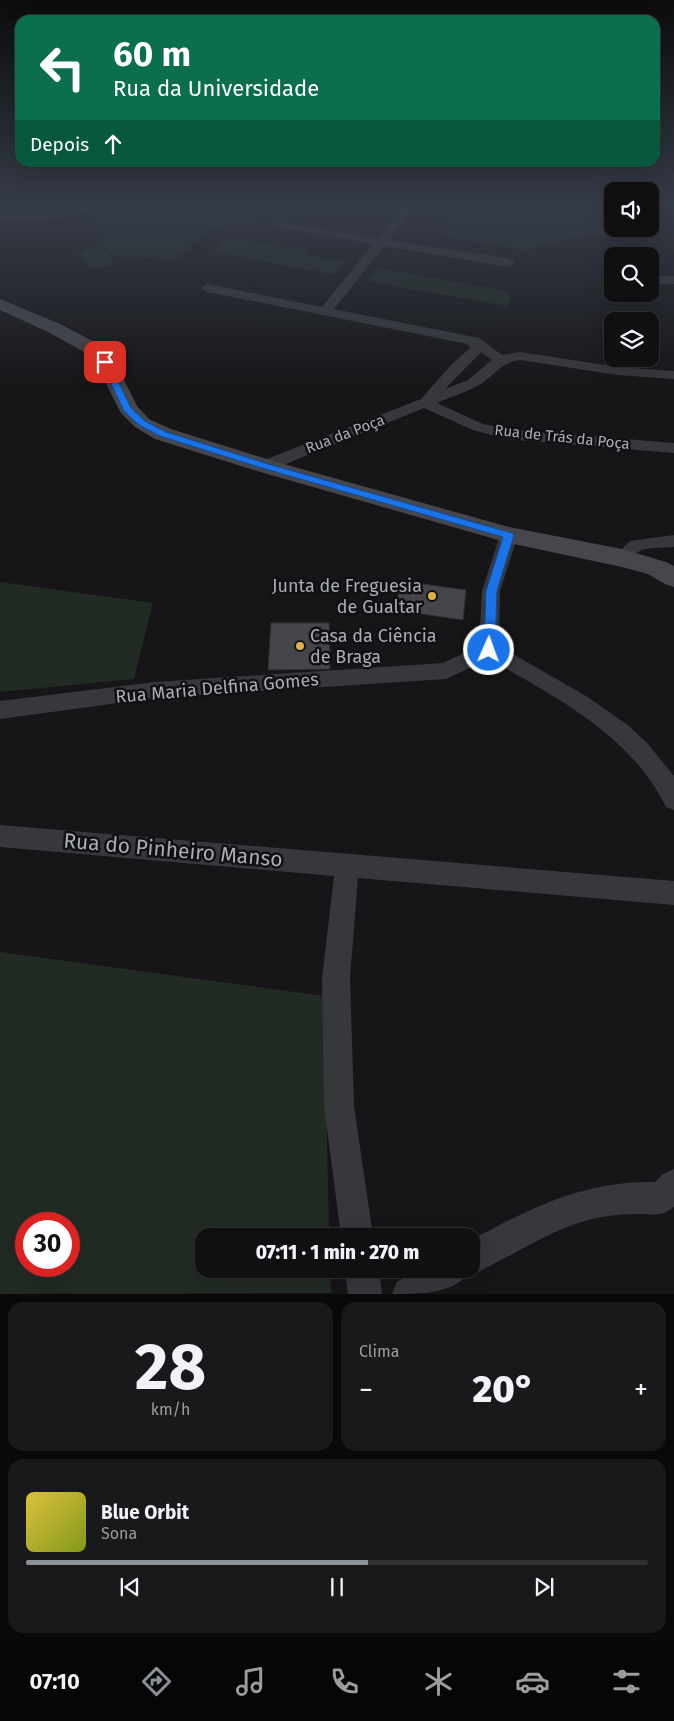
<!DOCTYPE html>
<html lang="pt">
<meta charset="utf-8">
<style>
body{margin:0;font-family:"Fira Sans",sans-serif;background:#19191b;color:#f1f3f6;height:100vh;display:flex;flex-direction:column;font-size:19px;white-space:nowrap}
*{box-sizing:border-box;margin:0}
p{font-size:16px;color:#9c9d9f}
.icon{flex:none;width:28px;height:28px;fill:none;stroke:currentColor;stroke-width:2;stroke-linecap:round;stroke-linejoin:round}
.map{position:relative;height:1294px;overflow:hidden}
.panel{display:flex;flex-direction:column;gap:8px;padding:8px;background:#09090a;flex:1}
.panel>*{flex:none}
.guide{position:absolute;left:15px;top:15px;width:645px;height:152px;border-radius:15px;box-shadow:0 5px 20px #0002,0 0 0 1px #303032;background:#0b6e4f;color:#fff;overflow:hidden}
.fabs{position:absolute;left:604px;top:182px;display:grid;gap:10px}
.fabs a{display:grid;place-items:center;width:55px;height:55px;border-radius:10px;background:#101012;box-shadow:0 5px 20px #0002,0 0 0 1px #303032;font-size:25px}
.speed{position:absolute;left:15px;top:1212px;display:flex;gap:10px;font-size:25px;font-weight:700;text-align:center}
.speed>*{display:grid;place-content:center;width:65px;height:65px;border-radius:50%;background:#101012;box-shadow:0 5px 20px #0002,0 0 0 1px #303032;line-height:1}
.speed .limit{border:8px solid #d22;background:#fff;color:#111}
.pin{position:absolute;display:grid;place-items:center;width:42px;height:42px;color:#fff;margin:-21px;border-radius:10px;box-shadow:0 2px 8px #0006}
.me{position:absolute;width:55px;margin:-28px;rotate:2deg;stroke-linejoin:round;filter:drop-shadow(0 0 4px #0008)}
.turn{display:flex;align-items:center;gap:18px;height:105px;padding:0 15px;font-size:22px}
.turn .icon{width:65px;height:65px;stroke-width:2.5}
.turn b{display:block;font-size:35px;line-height:42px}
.then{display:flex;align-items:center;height:48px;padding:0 15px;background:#0003;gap:10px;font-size:19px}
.big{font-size:38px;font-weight:800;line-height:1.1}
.panel .tile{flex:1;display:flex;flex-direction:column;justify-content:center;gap:8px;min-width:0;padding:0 18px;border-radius:15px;background:#19191b}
.panel .dial{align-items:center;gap:0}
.dial b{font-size:65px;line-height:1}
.song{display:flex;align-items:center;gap:15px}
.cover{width:60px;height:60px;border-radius:8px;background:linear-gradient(135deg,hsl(50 70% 55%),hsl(70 70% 35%))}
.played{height:5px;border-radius:2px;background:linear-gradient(90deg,#8c9099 55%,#303032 55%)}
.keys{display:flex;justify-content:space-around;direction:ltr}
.heat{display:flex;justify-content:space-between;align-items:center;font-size:28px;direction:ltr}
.panel .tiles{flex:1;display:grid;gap:8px;grid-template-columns:1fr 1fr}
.tile:last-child{grid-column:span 2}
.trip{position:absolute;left:195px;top:1228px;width:285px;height:50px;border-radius:15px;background:#101012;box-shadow:0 5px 20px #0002,0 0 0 1px #303032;font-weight:800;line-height:50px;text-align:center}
.dock{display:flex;height:80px;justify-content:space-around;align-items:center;background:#060607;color:#9c9d9f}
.dock .icon{width:35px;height:35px}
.dock .active{color:#8c9099}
.dock b{font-size:22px;color:#f1f3f6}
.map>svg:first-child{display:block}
</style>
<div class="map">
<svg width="674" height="1294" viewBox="0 0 674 1294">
<rect width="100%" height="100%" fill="#161618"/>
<!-- green -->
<g fill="#222a24" fill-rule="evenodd">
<path d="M 97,208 L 343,208 L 334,217 L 309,214 L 307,220 C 290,217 221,223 207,232 C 196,239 186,251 175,260 L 112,256 L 100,241 L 106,239 L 90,216 Z"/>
<polygon points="425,208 612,208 612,229 629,229 627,237 587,235 524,250 442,236 451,220 419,215"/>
<polygon points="229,237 312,252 309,256 346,262 335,275 212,252"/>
<polygon points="101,247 114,260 112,265 100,269 88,267 79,255 89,248"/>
<polygon points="377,268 507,291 511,297 507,306 367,281"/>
<polygon points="0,582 153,603 134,679 0,692"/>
<path d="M 0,952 L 324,996 L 329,1236 L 204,1236 L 204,1269 L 330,1269 L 331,1293 L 0,1294 ZM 26,1224 L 69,1224 L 69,1266 L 26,1266 Z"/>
</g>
<!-- building -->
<g fill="#45464a" stroke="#303033">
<polygon points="401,581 466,590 463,620 395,610"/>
<polygon points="271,623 329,623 330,669 268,670"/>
</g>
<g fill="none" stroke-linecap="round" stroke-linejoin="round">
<!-- street -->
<g fill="#37383c" fill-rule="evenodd">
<polygon points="73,208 92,208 91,210 58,218 0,220 0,214 58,212"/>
<path d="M 402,208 L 413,208 L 389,240 L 509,259 L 515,263 L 509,267 L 384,246 L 334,309 L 479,338 L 502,355 L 520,352 L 618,367 L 674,371 L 674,379 L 618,375 L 520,360 C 500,362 493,378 477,386 C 465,393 450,397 437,403 L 483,424 L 506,429 L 674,443 L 674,453 L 506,439 L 473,430 L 424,408 L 271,470 L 259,470 L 257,466 L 259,462 L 421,399 L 452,364 L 470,348 L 468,344 L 207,292 L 201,288 L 207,284 L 322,307 L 373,244 L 280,228 L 274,225 L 276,223 L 280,222 L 378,238 ZM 481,352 L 492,360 L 468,380 L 445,389 Z"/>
<rect x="650" y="276" width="24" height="8"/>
<path d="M 509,529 L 515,531 L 518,535 L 500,591 L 499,646 L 586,696 L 629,726 L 648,744 L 674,776 L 674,810 L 666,807 C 631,735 556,697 489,659 L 446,679 L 155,698 L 0,719 L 0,701 L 155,682 L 443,663 L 479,646 L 482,591 L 500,535 L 503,531 Z"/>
<path d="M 674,535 L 674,547 C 664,548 652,547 642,550 C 631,554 630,567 616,562 L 613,558 L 630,541 Z"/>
<polygon points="0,825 674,881 674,905 358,878 350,978 354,1106 373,1236 341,1236 324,1106 322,978 334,876 0,847"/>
<path d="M 674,1169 L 674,1207 C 670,1210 665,1213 660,1214 C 654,1215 647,1214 641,1214 C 625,1214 608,1215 592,1219 C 548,1230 512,1257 471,1275 L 467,1273 C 456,1294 417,1294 392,1294 L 397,1282 L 420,1269 L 471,1269 L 471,1240 C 531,1208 585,1180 655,1182 L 663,1174 Z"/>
<polygon points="345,1269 379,1269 382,1294 348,1294"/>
</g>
<!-- secondary -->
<polygon fill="#46474c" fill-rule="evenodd" points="0,299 60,324 102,346 115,362 137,406 149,419 171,429 273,461 509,527 622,549 666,562 674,566 674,587 665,584 648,574 622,567 509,543 257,471 155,439 135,427 121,413 96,364 88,354 48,332 0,310"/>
</g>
<!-- sky -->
<linearGradient id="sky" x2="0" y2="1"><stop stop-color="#0c0c0d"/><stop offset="0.53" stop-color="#363c48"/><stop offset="1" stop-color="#363c48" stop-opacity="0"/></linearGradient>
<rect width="674" height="389" fill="url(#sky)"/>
<!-- route -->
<polygon fill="#1a73e8" stroke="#114b97" points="102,360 109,362 131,408 145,421 166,432 268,464 512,533 514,535 497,591 495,650 493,653 485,653 484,650 486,591 503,537 262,468 160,436 139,425 124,411 101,362"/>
<!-- markers -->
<g fill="#dfb147" stroke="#111113" stroke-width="2">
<circle cx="432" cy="596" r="5"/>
<circle cx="300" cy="646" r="5"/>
</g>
<g text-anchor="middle" stroke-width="5" stroke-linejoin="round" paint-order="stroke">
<!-- far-street labels -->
<g font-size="15" fill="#a9adb6" stroke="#111113">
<text transform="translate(345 434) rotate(-21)" y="5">Rua da Poça</text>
<text transform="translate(562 437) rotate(6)" y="5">Rua de Trás da Poça</text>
</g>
<!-- poi labels -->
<g font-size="18" fill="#a9adb6" stroke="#111113" text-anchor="end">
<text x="422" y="592">Junta de Freguesia<tspan x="422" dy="21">de Gualtar</tspan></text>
<text x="310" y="642" text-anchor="start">Casa da Ciência<tspan x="310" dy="21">de Braga</tspan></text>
</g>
<!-- street labels -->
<g font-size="18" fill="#a9adb6" stroke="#111113">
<text transform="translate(217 688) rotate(-5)" y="6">Rua Maria Delfina Gomes</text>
</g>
<!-- near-street labels -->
<g font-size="21" fill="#a9adb6" stroke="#111113">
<text transform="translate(173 850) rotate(5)" y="7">Rua do Pinheiro Manso</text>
</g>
</g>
</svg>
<div class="fabs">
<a><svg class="icon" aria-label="sound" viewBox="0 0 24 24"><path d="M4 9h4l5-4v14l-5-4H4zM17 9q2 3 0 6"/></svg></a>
<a><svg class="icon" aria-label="search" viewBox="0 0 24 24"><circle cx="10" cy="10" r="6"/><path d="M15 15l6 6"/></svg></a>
<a><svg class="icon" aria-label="layers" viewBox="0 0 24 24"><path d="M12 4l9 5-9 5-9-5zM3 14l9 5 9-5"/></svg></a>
</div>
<div class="speed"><div class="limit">30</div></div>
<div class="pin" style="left:105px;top:362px;background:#d93025"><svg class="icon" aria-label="arrive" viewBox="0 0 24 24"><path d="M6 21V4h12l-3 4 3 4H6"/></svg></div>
<svg class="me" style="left:489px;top:650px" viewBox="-20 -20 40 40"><circle r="17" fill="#1a73e8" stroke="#fff" stroke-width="3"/><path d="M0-11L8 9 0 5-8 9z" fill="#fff"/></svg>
<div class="trip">07:11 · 1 min · 270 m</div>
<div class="guide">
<div class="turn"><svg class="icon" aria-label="left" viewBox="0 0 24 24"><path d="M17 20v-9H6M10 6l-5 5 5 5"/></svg><div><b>60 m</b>Rua da Universidade</div></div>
<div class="then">Depois<svg class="icon" aria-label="ahead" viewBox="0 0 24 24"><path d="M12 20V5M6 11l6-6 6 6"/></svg></div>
</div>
</div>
<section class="panel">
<div class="tiles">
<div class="tile dial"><b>28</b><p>km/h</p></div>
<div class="tile"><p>Clima</p>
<div class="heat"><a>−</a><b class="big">20°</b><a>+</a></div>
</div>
<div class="tile">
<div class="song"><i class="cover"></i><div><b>Blue Orbit</b><p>Sona</p></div></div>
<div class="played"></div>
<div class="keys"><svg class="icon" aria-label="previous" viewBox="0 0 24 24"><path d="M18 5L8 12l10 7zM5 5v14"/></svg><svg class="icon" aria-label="pause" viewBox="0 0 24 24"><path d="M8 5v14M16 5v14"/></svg><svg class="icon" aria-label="next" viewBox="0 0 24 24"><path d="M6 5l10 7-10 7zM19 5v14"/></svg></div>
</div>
</div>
</section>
<nav class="dock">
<b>07:10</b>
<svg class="icon active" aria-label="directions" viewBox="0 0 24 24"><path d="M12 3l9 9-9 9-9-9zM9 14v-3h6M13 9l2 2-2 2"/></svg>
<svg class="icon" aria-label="music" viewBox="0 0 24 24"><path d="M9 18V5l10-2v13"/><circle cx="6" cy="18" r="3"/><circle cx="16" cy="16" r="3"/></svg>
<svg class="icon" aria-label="phone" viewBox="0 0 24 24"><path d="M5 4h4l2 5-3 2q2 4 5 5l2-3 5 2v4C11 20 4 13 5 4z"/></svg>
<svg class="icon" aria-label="climate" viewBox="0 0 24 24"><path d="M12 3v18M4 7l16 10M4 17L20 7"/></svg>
<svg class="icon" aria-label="car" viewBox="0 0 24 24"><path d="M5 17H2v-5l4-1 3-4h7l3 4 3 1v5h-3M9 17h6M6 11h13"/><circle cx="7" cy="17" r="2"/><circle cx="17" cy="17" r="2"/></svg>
<svg class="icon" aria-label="filters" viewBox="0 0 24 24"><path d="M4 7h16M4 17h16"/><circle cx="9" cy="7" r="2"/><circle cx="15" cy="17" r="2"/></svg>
</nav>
